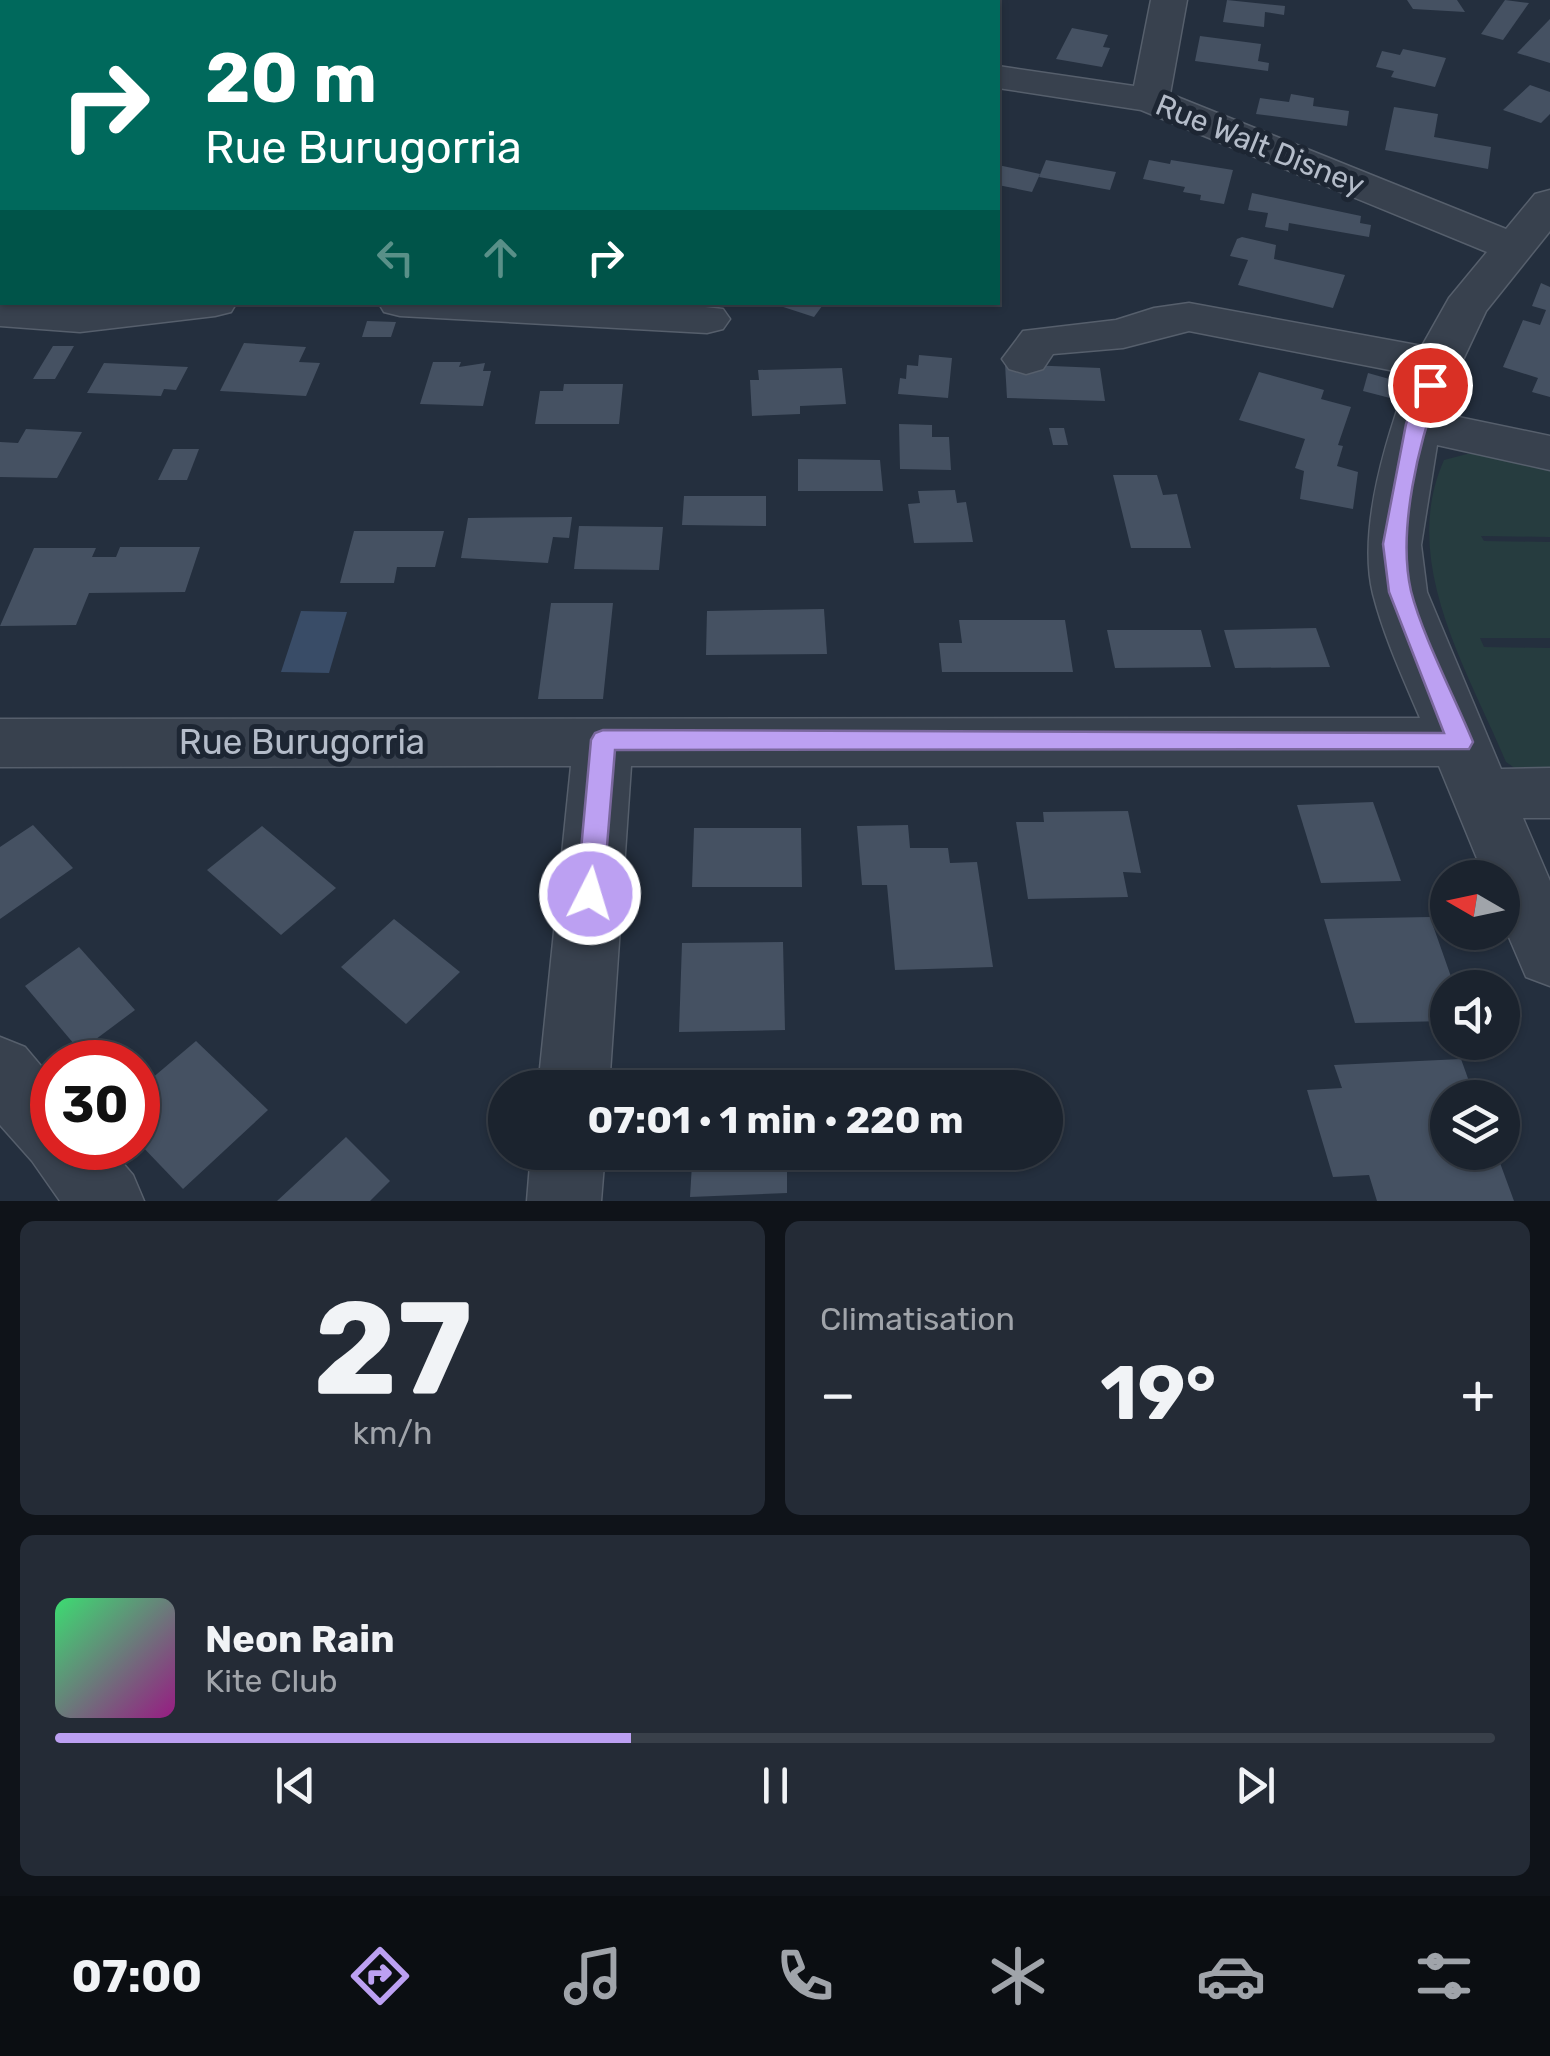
<!DOCTYPE html>
<html lang="fr">
<meta charset="utf-8">
<style>
body{margin:0;font-family:Rubik,sans-serif;background:#242b36;color:#f1f3f6;height:100vh;display:flex;flex-direction:column;font-size:38px;white-space:nowrap}
*{box-sizing:border-box;margin:0}
p{font-size:32px;color:#a0a4aa}
.icon{flex:none;width:55px;height:55px;fill:none;stroke:currentColor;stroke-width:2;stroke-linecap:round;stroke-linejoin:round}
.map{position:relative;height:1201px;overflow:hidden}
.panel{display:flex;flex-direction:column;gap:20px;padding:20px;background:#0f1319;flex:1}
.panel>*{flex:none}
.hud{position:absolute;left:0px;top:0px;width:1000px;height:305px;box-shadow:0 2px 8px #0004,0 0 0 2px #39404a;background:#00695c;color:#fff;overflow:hidden}
.needle{width:65px;rotate:279deg}
.controls{position:absolute;left:1430px;top:860px;display:grid;gap:20px}
.controls a{display:grid;place-items:center;width:90px;height:90px;border-radius:50%;background:#1b232e;box-shadow:0 2px 8px #0004,0 0 0 2px #39404a;font-size:50px}
.speed{position:absolute;left:30px;top:1040px;display:flex;gap:20px;font-size:50px;font-weight:700;text-align:center}
.speed>*{display:grid;place-content:center;width:130px;height:130px;border-radius:50%;background:#1b232e;box-shadow:0 2px 8px #0004,0 0 0 2px #39404a;line-height:1}
.speed .limit{border:15px solid #d22;background:#fff;color:#111}
.pin{position:absolute;display:grid;place-items:center;width:85px;height:85px;color:#fff;margin:-42px;border:5px solid #fff;border-radius:50%;box-shadow:0 2px 10px #0007}
.me{position:absolute;width:110px;margin:-55px;rotate:5deg;stroke-linejoin:round;filter:drop-shadow(0 0 8px #0008)}
.turn{display:flex;align-items:center;gap:35px;height:210px;padding:0 40px;font-size:45px}
.turn .icon{width:130px;height:130px;stroke-width:2.5}
.turn b{display:block;font-size:70px;line-height:85px}
.lanes{display:flex;align-items:center;height:95px;padding:0 40px;background:#0003;justify-content:center;gap:50px;direction:ltr}
.lanes .off{opacity:.35}
.big{font-size:75px;font-weight:700;line-height:1.1}
.panel .card{flex:1;display:flex;flex-direction:column;justify-content:center;gap:15px;min-width:0;padding:0 35px;border-radius:15px;background:#242b36}
.panel .dial{align-items:center;gap:0}
.dial b{font-size:130px;line-height:1}
.song{display:flex;align-items:center;gap:30px}
.cover{width:120px;height:120px;border-radius:15px;background:linear-gradient(135deg,hsl(140 70% 55%),hsl(310 70% 35%))}
.played{height:10px;border-radius:5px;background:linear-gradient(90deg,#bca0f2 40%,#39404a 40%)}
.keys{display:flex;justify-content:space-around;direction:ltr}
.heat{display:flex;justify-content:space-between;align-items:center;font-size:55px;direction:ltr}
.panel .tiles{flex:1;display:grid;gap:20px;grid-template-columns:1fr 1fr}
.card:last-child{grid-column:span 2}
.trip{position:absolute;left:488px;top:1070px;width:575px;height:100px;border-radius:50px;background:#1b232e;box-shadow:0 2px 8px #0004,0 0 0 2px #39404a;font-weight:700;line-height:100px;text-align:center}
.dock{display:flex;height:160px;justify-content:space-around;align-items:center;background:#0b0e12;color:#a0a4aa}
.dock .icon{width:70px;height:70px}
.dock .on{color:#bca0f2}
.dock b{font-size:45px;color:#f1f3f6}
.map>svg:first-child{display:block}
</style>
<div class="map">
<svg width="1550" height="1201" viewBox="0 0 1550 1201">
<rect width="100%" height="100%" fill="#242f3e"/>
<!-- green -->
<path fill="#263c3f" d="M 1467,454 L 1493,454 L 1550,468 L 1550,537 L 1481,536 L 1484,541 L 1550,542 L 1550,638 L 1480,638 L 1484,647 L 1550,648 L 1550,771 L 1519,771 L 1506,762 C 1467,669 1399,561 1444,460 Z"/>
<!-- water -->
<polygon fill="#394c67" points="301,611 347,612 329,673 281,672"/>
<!-- building -->
<g fill="#455162">
<polygon points="1227,0 1285,6 1284,15 1265,12 1264,27 1223,22"/>
<polygon points="1407,0 1457,0 1465,12 1413,9"/>
<polygon points="1505,0 1529,3 1503,40 1481,34"/>
<polygon points="1550,19 1550,63 1517,53"/>
<polygon points="1072,28 1108,35 1103,47 1110,48 1102,67 1056,59"/>
<polygon points="1200,36 1261,44 1258,61 1269,63 1268,71 1195,61"/>
<polygon points="1403,49 1446,58 1435,87 1391,77 1394,71 1376,67 1382,51 1400,55"/>
<polygon points="1530,85 1550,92 1550,114 1541,123 1503,110"/>
<polygon points="1291,94 1314,98 1313,106 1349,111 1347,126 1256,114 1260,98 1289,102"/>
<polygon points="1394,107 1438,114 1434,137 1491,147 1488,169 1385,150"/>
<polygon points="1046,160 1116,172 1110,190 1039,177"/>
<polygon points="1149,160 1170,164 1171,160 1233,170 1224,204 1200,200 1201,195 1183,192 1185,187 1143,179"/>
<polygon points="998,165 1040,174 1032,192 998,185"/>
<polygon points="1252,193 1361,216 1360,223 1371,225 1369,237 1289,223 1288,231 1265,227 1268,213 1248,210"/>
<polygon points="1242,237 1276,245 1274,259 1345,275 1333,308 1238,285 1248,260 1230,256 1237,239"/>
<polygon points="1541,283 1550,287 1550,397 1532,392 1538,378 1503,367 1523,320 1540,325 1546,310 1532,306"/>
<polygon points="768,302 825,302 814,317"/>
<polygon points="367,321 396,322 391,337 362,337"/>
<polygon points="244,343 306,347 299,362 320,363 306,396 220,391"/>
<polygon points="53,346 74,346 55,379 33,379"/>
<polygon points="919,355 952,358 948,398 898,394 900,378 906,379 907,365 918,366"/>
<polygon points="433,362 461,362 459,367 485,363 483,371 491,371 483,406 420,404"/>
<polygon points="104,363 188,367 176,390 164,389 161,396 87,393"/>
<polygon points="1005,364 1100,368 1105,401 1007,398"/>
<polygon points="842,368 846,404 800,406 800,414 752,416 750,380 759,380 758,370"/>
<polygon points="1259,372 1324,390 1321,399 1351,407 1338,445 1343,446 1337,466 1358,472 1353,509 1300,499 1304,471 1295,468 1305,439 1239,420"/>
<polygon points="1368,373 1393,380 1396,383 1390,398 1363,391"/>
<polygon points="564,384 623,384 619,424 535,424 540,391 563,391"/>
<polygon points="899,424 932,425 932,437 949,437 951,470 900,469"/>
<polygon points="1049,428 1064,428 1068,445 1053,445"/>
<polygon points="26,429 82,432 57,478 0,477 0,442 18,443"/>
<polygon points="173,449 199,449 187,480 158,480"/>
<polygon points="798,459 880,460 883,491 798,491"/>
<polygon points="1113,475 1157,475 1163,495 1177,494 1191,548 1131,548"/>
<polygon points="955,490 957,503 966,502 973,542 914,543 908,504 920,503 918,491"/>
<polygon points="684,496 766,496 766,526 682,525"/>
<polygon points="572,517 569,538 553,537 548,563 461,558 468,518"/>
<polygon points="579,526 663,527 659,570 574,569"/>
<polygon points="354,531 444,531 435,567 397,567 394,583 340,583"/>
<polygon points="120,547 200,547 185,592 89,593 76,625 0,626 34,548 96,548 92,557 116,557"/>
<polygon points="551,603 613,603 603,699 538,699"/>
<polygon points="824,609 827,654 706,655 707,611"/>
<polygon points="959,620 1065,620 1073,672 942,672 939,643 962,643"/>
<polygon points="1316,628 1330,667 1235,668 1224,630"/>
<polygon points="1107,630 1201,630 1211,667 1115,668"/>
<polygon points="1373,802 1401,881 1321,883 1297,805"/>
<polygon points="1128,811 1141,873 1123,872 1128,897 1028,899 1016,822 1044,822 1043,812"/>
<polygon points="33,825 73,868 0,919 0,847"/>
<polygon points="908,825 910,848 948,848 950,863 977,862 993,967 895,970 887,885 862,885 857,826"/>
<polygon points="262,826 336,888 281,935 207,870"/>
<polygon points="694,828 801,828 802,887 692,887"/>
<polygon points="1430,917 1455,988 1448,988 1448,1021 1355,1023 1324,919"/>
<polygon points="394,919 460,972 406,1024 341,967"/>
<polygon points="783,942 785,1030 679,1032 682,943"/>
<polygon points="79,947 135,1010 80,1051 25,986"/>
<polygon points="196,1041 268,1110 183,1189 138,1142 138,1090"/>
<polygon points="1461,1059 1475,1098 1448,1098 1448,1152 1496,1152 1514,1201 1377,1201 1369,1175 1333,1177 1307,1090 1342,1088 1334,1065"/>
<polygon points="346,1137 390,1181 370,1201 277,1201"/>
<polygon points="676,1152 787,1152 787,1193 690,1197 692,1164 676,1164"/>
</g>
<g fill="none" stroke-linecap="round" stroke-linejoin="round">
<defs>
<g id="minor">
<polygon points="499,0 549,0 551,2 501,2"/>
<path d="M 1151,0 L 1187,0 L 1170,94 L 1506,229 L 1535,194 L 1550,190 L 1550,231 L 1486,311 L 1461,364 L 1444,414 L 1550,436 L 1550,470 L 1437,445 L 1421,545 L 1427,592 L 1501,769 L 1550,768 L 1550,818 L 1523,818 L 1550,881 L 1550,986 L 1526,977 L 1502,921 L 1502,878 L 1485,878 L 1439,766 L 631,766 L 609,1088 L 538,1088 L 571,766 L 0,767 L 0,719 L 1420,718 C 1403,678 1384,637 1373,594 C 1357,529 1387,435 1410,374 L 1189,331 L 1123,348 L 1053,354 L 1043,369 L 1026,374 L 1009,369 L 1002,359 L 1023,331 L 1116,320 L 1154,308 L 1189,303 L 1422,346 L 1449,298 L 1487,252 L 1141,110 L 998,88 L 998,66 L 1134,86 Z"/>
<polygon points="0,298 2,302 237,302 231,312 215,316 80,332 0,326"/>
<polygon points="378,302 660,302 723,309 730,319 723,329 707,333 400,316 384,312"/>
<polygon points="0,1037 25,1047 52,1079 52,1148 110,1148 133,1175 144,1201 60,1201 32,1161 0,1125"/>
<polygon points="531,1152 605,1152 601,1201 527,1201"/>
</g>
</defs>
<!-- minor casing -->
<use href="#minor" stroke="#565f6c" stroke-width="3"/>
<!-- minor -->
<use href="#minor" fill="#38414e" fill-rule="evenodd"/>
</g>
<!-- route -->
<path fill="#bca0f2" stroke="#7a689d" stroke-width="2.5" d="M 1430,378 L 1440,385 C 1419,442 1397,530 1411,591 C 1422,635 1455,698 1473,742 L 1469,749 L 615,750 L 603,894 L 599,903 L 590,906 L 581,903 L 577,894 L 591,740 L 595,733 L 603,730 L 1444,733 L 1389,592 L 1383,544 L 1406,424 L 1420,385 Z"/>
<g text-anchor="middle" stroke-width="10" stroke-linejoin="round" paint-order="stroke">
<!-- far-street labels -->
<g font-size="30" fill="#b4bcc9" stroke="#1d2633">
<text transform="translate(1260 145) rotate(22)" y="10">Rue Walt Disney</text>
</g>
<!-- street labels -->
<g font-size="35" fill="#b4bcc9" stroke="#1d2633">
<text x="302" y="754">Rue Burugorria</text>
</g>
</g>
</svg>
<div class="controls">
<a><svg class="needle" viewBox="-14 -14 28 28"><path d="M0-13l5 13h-10z" fill="#e53935"/><path d="M0 13l5-13h-10z" fill="#a0a4aa"/></svg></a>
<a><svg class="icon" aria-label="sound" viewBox="0 0 24 24"><path d="M4 9h4l5-4v14l-5-4H4zM17 9q2 3 0 6"/></svg></a>
<a><svg class="icon" aria-label="layers" viewBox="0 0 24 24"><path d="M12 4l9 5-9 5-9-5zM3 14l9 5 9-5"/></svg></a>
</div>
<div class="speed"><div class="limit">30</div></div>
<div class="pin" style="left:1430px;top:385px;background:#d93025"><svg class="icon" aria-label="arrive" viewBox="0 0 24 24"><path d="M6 21V4h12l-3 4 3 4H6"/></svg></div>
<svg class="me" style="left:590px;top:894px" viewBox="-20 -20 40 40"><circle r="17" fill="#bca0f2" stroke="#fff" stroke-width="3"/><path d="M0-11L8 9 0 5-8 9z" fill="#fff"/></svg>
<div class="trip">07:01 · 1 min · 220 m</div>
<div class="hud">
<div class="turn"><svg class="icon" aria-label="right" viewBox="0 0 24 24"><path d="M7 20v-9h11M14 6l5 5-5 5"/></svg><div><b>20 m</b>Rue Burugorria</div></div>
<div class="lanes"><svg class="icon off" aria-label="left" viewBox="0 0 24 24"><path d="M17 20v-9H6M10 6l-5 5 5 5"/></svg><svg class="icon off" aria-label="ahead" viewBox="0 0 24 24"><path d="M12 20V5M6 11l6-6 6 6"/></svg><svg class="icon" aria-label="right" viewBox="0 0 24 24"><path d="M7 20v-9h11M14 6l5 5-5 5"/></svg></div>
</div>
</div>
<section class="panel">
<div class="tiles">
<div class="card dial"><b>27</b><p>km/h</p></div>
<div class="card"><p>Climatisation</p>
<div class="heat"><a>−</a><b class="big">19°</b><a>+</a></div>
</div>
<div class="card">
<div class="song"><i class="cover"></i><div><b>Neon Rain</b><p>Kite Club</p></div></div>
<div class="played"></div>
<div class="keys"><svg class="icon" aria-label="previous" viewBox="0 0 24 24"><path d="M18 5L8 12l10 7zM5 5v14"/></svg><svg class="icon" aria-label="pause" viewBox="0 0 24 24"><path d="M8 5v14M16 5v14"/></svg><svg class="icon" aria-label="next" viewBox="0 0 24 24"><path d="M6 5l10 7-10 7zM19 5v14"/></svg></div>
</div>
</div>
</section>
<nav class="dock">
<b>07:00</b>
<svg class="icon on" aria-label="directions" viewBox="0 0 24 24"><path d="M12 3l9 9-9 9-9-9zM9 14v-3h6M13 9l2 2-2 2"/></svg>
<svg class="icon" aria-label="music" viewBox="0 0 24 24"><path d="M9 18V5l10-2v13"/><circle cx="6" cy="18" r="3"/><circle cx="16" cy="16" r="3"/></svg>
<svg class="icon" aria-label="phone" viewBox="0 0 24 24"><path d="M5 4h4l2 5-3 2q2 4 5 5l2-3 5 2v4C11 20 4 13 5 4z"/></svg>
<svg class="icon" aria-label="climate" viewBox="0 0 24 24"><path d="M12 3v18M4 7l16 10M4 17L20 7"/></svg>
<svg class="icon" aria-label="car" viewBox="0 0 24 24"><path d="M5 17H2v-5l4-1 3-4h7l3 4 3 1v5h-3M9 17h6M6 11h13"/><circle cx="7" cy="17" r="2"/><circle cx="17" cy="17" r="2"/></svg>
<svg class="icon" aria-label="filters" viewBox="0 0 24 24"><path d="M4 7h16M4 17h16"/><circle cx="9" cy="7" r="2"/><circle cx="15" cy="17" r="2"/></svg>
</nav>
